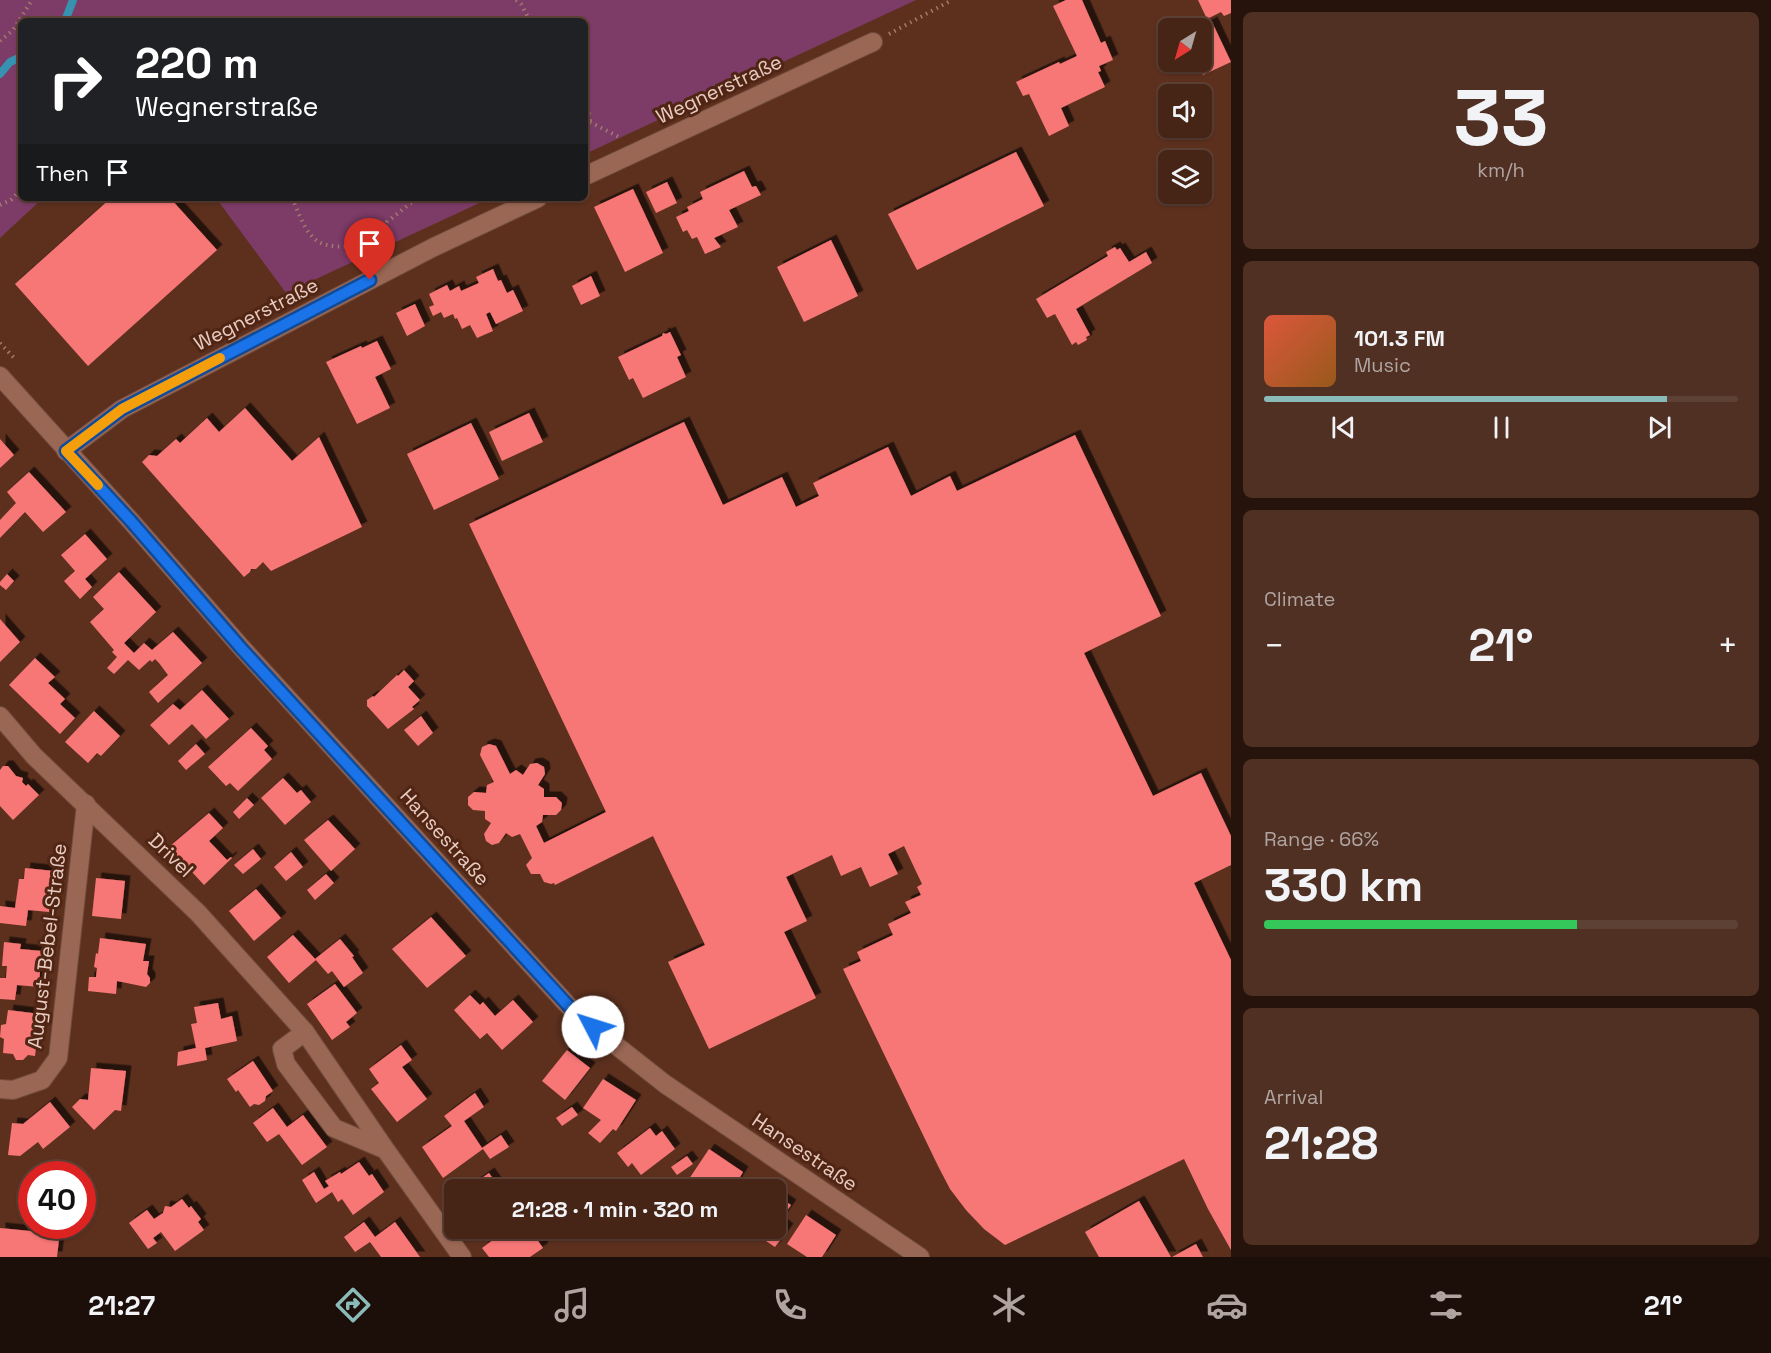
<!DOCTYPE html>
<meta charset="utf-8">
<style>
body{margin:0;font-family:"Space Grotesk",sans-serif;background:#503023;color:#f1f3f6;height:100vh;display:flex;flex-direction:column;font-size:22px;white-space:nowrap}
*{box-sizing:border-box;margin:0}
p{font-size:20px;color:#b0a4a1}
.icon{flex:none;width:33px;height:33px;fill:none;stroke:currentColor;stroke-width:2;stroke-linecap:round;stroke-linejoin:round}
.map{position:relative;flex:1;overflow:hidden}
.details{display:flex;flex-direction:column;gap:12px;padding:12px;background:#26140c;width:540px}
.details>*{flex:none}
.hud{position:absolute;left:18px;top:18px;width:570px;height:183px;border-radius:9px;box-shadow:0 2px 4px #0004,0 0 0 2px #5e4135;background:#202124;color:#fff;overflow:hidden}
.needle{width:39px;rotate:217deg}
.buttons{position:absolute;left:1158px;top:18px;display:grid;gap:12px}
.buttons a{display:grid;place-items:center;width:54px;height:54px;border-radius:9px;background:#462416;box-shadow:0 2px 4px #0004,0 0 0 2px #5e4135;font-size:30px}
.speed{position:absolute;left:18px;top:1161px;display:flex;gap:12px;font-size:30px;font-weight:700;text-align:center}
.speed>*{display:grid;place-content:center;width:78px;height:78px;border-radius:50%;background:#462416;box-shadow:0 2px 4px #0004,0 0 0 2px #5e4135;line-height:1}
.speed .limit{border:9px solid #d22;background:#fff;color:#111}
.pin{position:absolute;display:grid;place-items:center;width:51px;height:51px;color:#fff;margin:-62px -26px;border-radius:50% 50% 50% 0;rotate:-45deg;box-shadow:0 0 6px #0007}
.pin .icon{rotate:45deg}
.me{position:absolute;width:66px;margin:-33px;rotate:310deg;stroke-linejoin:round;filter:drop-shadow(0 0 4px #0008)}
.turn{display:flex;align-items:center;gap:21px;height:126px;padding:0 18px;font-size:27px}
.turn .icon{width:78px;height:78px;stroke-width:2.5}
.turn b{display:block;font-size:42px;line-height:51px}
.then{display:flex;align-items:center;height:57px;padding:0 18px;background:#0003;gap:12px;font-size:22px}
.big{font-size:45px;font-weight:700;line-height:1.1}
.details .widget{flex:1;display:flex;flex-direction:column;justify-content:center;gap:9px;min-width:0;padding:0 21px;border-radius:9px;background:#503023}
.details .dial{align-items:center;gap:0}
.dial b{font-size:78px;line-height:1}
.song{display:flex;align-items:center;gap:18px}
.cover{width:72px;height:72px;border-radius:9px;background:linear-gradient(135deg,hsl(10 70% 55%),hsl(30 70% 35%))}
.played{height:6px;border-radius:3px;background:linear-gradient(90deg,#8bbbb9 85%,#5e4135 85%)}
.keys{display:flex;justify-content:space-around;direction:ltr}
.heat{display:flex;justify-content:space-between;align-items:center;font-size:33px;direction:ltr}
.charge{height:9px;border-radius:4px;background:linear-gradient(90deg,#34c759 66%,#5e4135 0)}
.trip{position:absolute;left:444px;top:1179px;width:342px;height:60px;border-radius:9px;background:#462416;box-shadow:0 2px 4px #0004,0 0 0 2px #5e4135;font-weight:700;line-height:60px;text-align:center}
.dock{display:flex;height:96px;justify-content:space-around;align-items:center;background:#1c0e09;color:#b0a4a1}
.dock .icon{width:42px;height:42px}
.dock .on{color:#8bbbb9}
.dock b{font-size:27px;color:#f1f3f6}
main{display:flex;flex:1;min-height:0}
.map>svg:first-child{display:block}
</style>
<main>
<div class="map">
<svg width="1231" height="1257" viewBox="0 0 1231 1257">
<defs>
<filter id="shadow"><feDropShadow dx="5.5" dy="-5.5" stdDeviation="0" flood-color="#0009"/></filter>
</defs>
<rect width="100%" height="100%" fill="#5d301e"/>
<!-- green -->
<g fill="#7d3b67">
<polygon points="0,0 916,0 585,154 585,21 21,21 21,198 43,198 0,238"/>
<polygon points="216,198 490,198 286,293"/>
</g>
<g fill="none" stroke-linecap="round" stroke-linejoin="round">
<!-- stream -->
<g stroke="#3692ae" stroke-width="8">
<polyline points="65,21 73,0"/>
<polyline points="0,74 10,62 21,57"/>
</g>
</g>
<!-- building -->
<g fill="#f77777" filter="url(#shadow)">
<polygon points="1066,0 1082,0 1101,43 1105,41 1113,60 1099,66 1101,71 1098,72 1105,87 1061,108 1069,126 1049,136 1029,94 1023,96 1016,82 1059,62 1060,64 1077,56 1053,6"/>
<polygon points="1198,0 1231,0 1231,13 1224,16 1221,12 1207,19"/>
<polygon points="1212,22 1231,62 1203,75 1197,62 1202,62 1202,27"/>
<polygon points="1016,152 1044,206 917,270 888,214"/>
<polygon points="744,171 752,187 756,186 761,195 729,210 738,227 714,238 721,247 705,254 697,237 692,239 687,230 683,232 676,217 689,211 687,207 703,199 700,192"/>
<polygon points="667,182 677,203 656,213 646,192"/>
<polygon points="633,189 663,253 625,272 594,207"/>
<polygon points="111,198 170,198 217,250 88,366 15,284"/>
<polygon points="831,240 858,296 804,322 777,267"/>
<polygon points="1115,247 1117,250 1120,248 1129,262 1146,252 1152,263 1076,309 1090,335 1086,337 1087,340 1078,345 1076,342 1072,345 1055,314 1047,318 1036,299 1108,256 1106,252"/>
<polygon points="493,269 498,281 501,280 507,293 513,290 523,311 496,324 490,312 486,314 493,331 477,338 470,325 462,329 457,318 455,319 453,314 444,318 441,312 433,316 429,307 434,305 429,294 447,285 450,291 459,286 461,291 479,283 476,277"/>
<polygon points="591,276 600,296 581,305 572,286"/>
<polygon points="415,304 425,326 407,336 396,313"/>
<polygon points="670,332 681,355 677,357 686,377 643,398 633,378 629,380 618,357 662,336 663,333 666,334"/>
<polygon points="377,341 391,369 375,377 390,408 357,424 326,362 361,346 362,348"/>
<polygon points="245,408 292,461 319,437 362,527 271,571 263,562 256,569 251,569 250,572 244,577 142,462 149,455 157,456 176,439 180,443 207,418 219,432"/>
<polygon points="529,413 543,442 502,461 489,432"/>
<polygon points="684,422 723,505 782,477 796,507 819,496 813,483 888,447 911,496 950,476 957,491 1075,435 1161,616 1084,653 1153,796 1201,773 1231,836 1231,865 1194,883 1231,960 1231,1250 1208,1209 1184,1159 1005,1245 984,1229 966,1210 950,1189 938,1166 843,969 861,961 857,952 893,935 888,924 911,913 905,902 921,895 917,887 922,884 904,846 888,854 898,874 870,887 861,867 841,876 832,855 786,877 807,921 784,932 816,998 709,1049 668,962 705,945 653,836 555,885 554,883 551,884 544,882 540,874 531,874 526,865 532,858 520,834 512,837 506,833 499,843 492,845 486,841 484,834 491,823 485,819 485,811 473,810 468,805 468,797 474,792 486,793 487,785 494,782 480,755 482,747 489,744 496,746 510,774 516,770 523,775 530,764 537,763 544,767 545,774 538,785 544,789 544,797 556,797 562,803 561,810 556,815 543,815 542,822 536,826 544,843 606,812 469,524"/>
<polygon points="471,423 499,479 434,510 407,454"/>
<polygon points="0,439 14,455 0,468"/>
<polygon points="29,472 66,512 43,532 25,512 0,538 0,520 16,503 7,492"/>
<polygon points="85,534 107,559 85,579 92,587 80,599 64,581 75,571 61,555"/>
<polygon points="119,572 156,612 124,643 134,653 144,643 152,650 173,632 202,663 158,703 149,692 168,675 159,663 155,659 152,662 150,660 139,670 128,660 114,674 107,668 117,657 112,652 114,650 90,622 104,609 93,597"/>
<polygon points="7,574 14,581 6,590 0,585 0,582"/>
<polygon points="0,619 20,642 0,662"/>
<polygon points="35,658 55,677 48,683 65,699 60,704 75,718 60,734 9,685"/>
<polygon points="404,670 414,681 408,687 420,700 412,707 414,709 388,729 367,706 367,700 373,696 374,697 397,675 398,676"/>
<polygon points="202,690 229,719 206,739 192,724 169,745 150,725 173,704 180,710"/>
<polygon points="94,711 120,736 101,756 97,753 88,763 65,742"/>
<polygon points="421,716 433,733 418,746 404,730"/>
<polygon points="251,728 268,746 264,750 272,759 238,791 230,783 226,786 208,767"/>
<polygon points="196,744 205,754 186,770 178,761"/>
<polygon points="3,766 8,766 16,776 23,778 22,782 26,786 28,784 39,795 13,820 0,806 0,770"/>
<polygon points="283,778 297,793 301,790 311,802 285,825 261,798"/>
<polygon points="247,798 254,805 239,819 233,812"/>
<polygon points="209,813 223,828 209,841 227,860 231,857 232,858 204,885 169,847"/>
<polygon points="328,820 355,849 331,871 304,840"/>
<polygon points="253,849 261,859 243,874 234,865"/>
<polygon points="291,852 303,867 286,881 274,867"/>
<polygon points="25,868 54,871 49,912 28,910 26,926 0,923 0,906 15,908 19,879 24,879"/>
<polygon points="326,874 334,883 315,900 307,890"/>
<polygon points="96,878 125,881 121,919 92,916"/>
<polygon points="256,889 281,918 254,941 229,911"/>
<polygon points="431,917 466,956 427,988 392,949"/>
<polygon points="293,935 316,960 289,983 267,957"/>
<polygon points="100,938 146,944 143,961 149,961 147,974 150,978 150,983 146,987 117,981 116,994 88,991 89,977 96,977 97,968 94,967 96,953 98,954"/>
<polygon points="340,939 354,956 352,957 363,973 344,987 332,971 328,974 315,959"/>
<polygon points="4,942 21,944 20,949 42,951 40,967 43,967 42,971 40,971 39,987 17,985 15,1000 0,999 0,978 6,978 7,966 2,966"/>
<polygon points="335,984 357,1013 346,1022 350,1027 332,1040 307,1004"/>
<polygon points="470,995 480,1005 483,1002 495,1016 513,1000 533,1022 502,1050 487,1033 480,1039 454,1010"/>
<polygon points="218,1003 221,1019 232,1016 237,1041 205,1048 207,1060 177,1066 178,1052 196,1048 191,1024 197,1023 194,1007"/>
<polygon points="8,1010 40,1014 35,1056 28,1055 23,1060 16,1060 13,1054 3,1053 4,1039 0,1037 1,1025 6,1024"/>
<polygon points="401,1045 412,1060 402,1067 427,1099 397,1122 371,1089 379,1083 369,1069"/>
<polygon points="567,1050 590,1068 565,1100 542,1081"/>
<polygon points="253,1061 273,1091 266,1096 265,1101 259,1105 254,1104 250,1107 238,1090 236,1092 227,1079"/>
<polygon points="91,1068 126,1071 121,1111 115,1110 94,1130 72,1107 80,1099 88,1100"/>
<polygon points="603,1079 636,1100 616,1131 613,1129 600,1143 588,1133 601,1120 583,1108"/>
<polygon points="475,1093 484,1107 464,1121 482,1148 501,1135 509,1147 490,1159 483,1149 443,1178 422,1147 452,1126 444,1116"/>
<polygon points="50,1102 70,1127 43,1149 38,1142 20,1156 8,1155 12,1123 23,1124"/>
<polygon points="572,1107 578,1115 562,1126 556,1118"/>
<polygon points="273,1108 287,1127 303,1115 327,1147 302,1165 279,1134 267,1142 253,1123"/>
<polygon points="650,1128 656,1136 662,1131 675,1149 641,1175 632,1163 628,1167 617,1153"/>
<polygon points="709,1149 743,1172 732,1190 705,1190 689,1179"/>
<polygon points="687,1156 693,1164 677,1175 671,1167"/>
<polygon points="359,1162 369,1176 372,1174 384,1192 353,1215 342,1199 338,1202 332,1192 316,1203 302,1180 314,1172 324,1189 329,1186 325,1181 340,1172 341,1174"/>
<polygon points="489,1173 501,1190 465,1190"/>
<polygon points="776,1195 791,1205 779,1222 788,1229 775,1247 766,1241 770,1235 761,1228 776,1228"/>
<polygon points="182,1199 189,1208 191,1206 201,1219 198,1222 204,1230 175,1251 161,1232 153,1238 157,1243 148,1249 129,1223 147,1210 154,1219 163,1213 165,1206 171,1207"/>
<polygon points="1139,1201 1171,1257 1099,1257 1085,1232"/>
<polygon points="806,1215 836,1235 822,1257 807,1257 787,1244"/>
<polygon points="364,1222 375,1237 395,1222 420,1257 381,1257 370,1242 355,1252 344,1237"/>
<polygon points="0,1228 40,1232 39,1237 59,1239 57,1257 0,1257"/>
<polygon points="509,1228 529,1228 543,1248 530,1257 489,1257 482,1248"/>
<polygon points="1196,1244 1203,1257 1172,1257"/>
</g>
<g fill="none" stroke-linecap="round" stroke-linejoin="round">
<defs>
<g id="minor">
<polyline points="585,176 873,42"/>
<polyline points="0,376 130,520 241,647 575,1013 665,1084 920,1257"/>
<polyline points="66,451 122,409 432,248 538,198"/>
<polyline points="0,716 34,756 198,913 305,1032 385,1149 462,1257"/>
<polyline points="305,1032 282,1049 286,1064 334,1128 384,1149"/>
<polyline points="0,1089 13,1090 42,1080 58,1058 86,804"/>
</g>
</defs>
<!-- minor casing -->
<use href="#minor" stroke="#724c3d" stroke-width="20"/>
<!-- path -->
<g stroke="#a07b6d" stroke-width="4" stroke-dasharray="1.5 4.5" stroke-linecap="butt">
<polyline points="516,0 521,4 530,21"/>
<polyline points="889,34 952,0"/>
<polyline points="0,41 13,30 32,0"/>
<polyline points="585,109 590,115 590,122 585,128"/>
<polyline points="590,122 619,137"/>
<path d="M 292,198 C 299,213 305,234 319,242 C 335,252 389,245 387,222 L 412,202 L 422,198"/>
<polyline points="0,205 11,200 21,189"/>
<polyline points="0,343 16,360"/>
</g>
<!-- minor -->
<use href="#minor" stroke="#9a6754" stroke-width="18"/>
</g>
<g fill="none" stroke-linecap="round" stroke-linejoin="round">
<defs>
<polyline id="route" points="370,280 122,409 66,451 130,520 241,648 575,1013 593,1027"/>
</defs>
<!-- route casing -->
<use href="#route" stroke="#114b97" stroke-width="15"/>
<!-- route -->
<use href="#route" stroke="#1a73e8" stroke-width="10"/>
<!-- slow -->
<polyline stroke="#f59e0b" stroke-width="10" points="98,485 66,451 122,409 220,358"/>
</g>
<g text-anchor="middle" stroke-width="6" stroke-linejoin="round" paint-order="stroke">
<!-- street labels -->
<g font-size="20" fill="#e8cbc1" stroke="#512514">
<text transform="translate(719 89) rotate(-25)" y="7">Wegnerstraße</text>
<text transform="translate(256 314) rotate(-27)" y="7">Wegnerstraße</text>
<text transform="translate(445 837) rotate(48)" y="7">Hansestraße</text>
<text transform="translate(171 855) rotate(44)" y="7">Drivel</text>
<text transform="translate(47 946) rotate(-83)" y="7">August-Bebel-Straße</text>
<text transform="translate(805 1152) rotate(34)" y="7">Hansestraße</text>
</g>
</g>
</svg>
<div class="buttons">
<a><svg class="needle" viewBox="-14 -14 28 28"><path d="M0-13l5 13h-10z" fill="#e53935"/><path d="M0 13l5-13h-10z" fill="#b0a4a1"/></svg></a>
<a><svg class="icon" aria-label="sound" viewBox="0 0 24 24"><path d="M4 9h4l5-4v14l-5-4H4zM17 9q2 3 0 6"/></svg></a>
<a><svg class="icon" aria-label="layers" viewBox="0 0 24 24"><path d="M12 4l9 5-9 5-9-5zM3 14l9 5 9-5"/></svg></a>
</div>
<div class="speed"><div class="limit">40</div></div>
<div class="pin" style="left:370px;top:280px;background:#d93025"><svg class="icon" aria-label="arrive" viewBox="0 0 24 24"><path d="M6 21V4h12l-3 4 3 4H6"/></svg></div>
<svg class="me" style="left:593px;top:1027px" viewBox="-20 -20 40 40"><circle r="19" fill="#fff"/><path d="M0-13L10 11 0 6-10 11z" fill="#1a73e8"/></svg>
<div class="trip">21:28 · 1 min · 320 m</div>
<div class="hud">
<div class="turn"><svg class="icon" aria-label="right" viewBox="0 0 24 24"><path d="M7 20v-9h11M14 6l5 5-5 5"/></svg><div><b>220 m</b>Wegnerstraße</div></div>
<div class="then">Then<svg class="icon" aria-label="arrive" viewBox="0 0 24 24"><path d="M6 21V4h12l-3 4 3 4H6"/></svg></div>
</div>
</div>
<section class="details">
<div class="widget dial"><b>33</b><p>km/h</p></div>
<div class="widget">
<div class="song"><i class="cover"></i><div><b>101.3 FM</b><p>Music</p></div></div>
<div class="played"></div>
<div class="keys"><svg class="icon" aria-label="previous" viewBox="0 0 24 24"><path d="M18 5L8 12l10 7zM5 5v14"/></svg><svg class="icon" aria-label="pause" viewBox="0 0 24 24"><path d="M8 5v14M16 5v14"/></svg><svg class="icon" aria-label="next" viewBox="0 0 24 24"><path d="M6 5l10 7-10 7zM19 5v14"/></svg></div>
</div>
<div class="widget"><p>Climate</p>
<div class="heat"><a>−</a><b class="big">21°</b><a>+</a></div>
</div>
<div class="widget"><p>Range · 66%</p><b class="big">330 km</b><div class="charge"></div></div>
<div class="widget"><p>Arrival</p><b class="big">21:28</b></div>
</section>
</main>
<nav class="dock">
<b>21:27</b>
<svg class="icon on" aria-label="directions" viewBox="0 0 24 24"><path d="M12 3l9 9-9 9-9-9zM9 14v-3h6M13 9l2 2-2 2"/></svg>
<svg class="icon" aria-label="music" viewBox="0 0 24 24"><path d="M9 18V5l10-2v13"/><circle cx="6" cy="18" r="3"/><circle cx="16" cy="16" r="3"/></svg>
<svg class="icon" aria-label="phone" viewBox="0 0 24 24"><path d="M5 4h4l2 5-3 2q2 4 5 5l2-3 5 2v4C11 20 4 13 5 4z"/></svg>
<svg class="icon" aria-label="climate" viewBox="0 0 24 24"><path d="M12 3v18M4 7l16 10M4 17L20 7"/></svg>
<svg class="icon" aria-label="car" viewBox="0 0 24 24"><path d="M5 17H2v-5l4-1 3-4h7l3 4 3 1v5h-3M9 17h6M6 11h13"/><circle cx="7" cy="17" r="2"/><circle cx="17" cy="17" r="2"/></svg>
<svg class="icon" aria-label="filters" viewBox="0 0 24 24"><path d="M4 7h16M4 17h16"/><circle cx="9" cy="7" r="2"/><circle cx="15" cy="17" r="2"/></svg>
<b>21°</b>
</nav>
